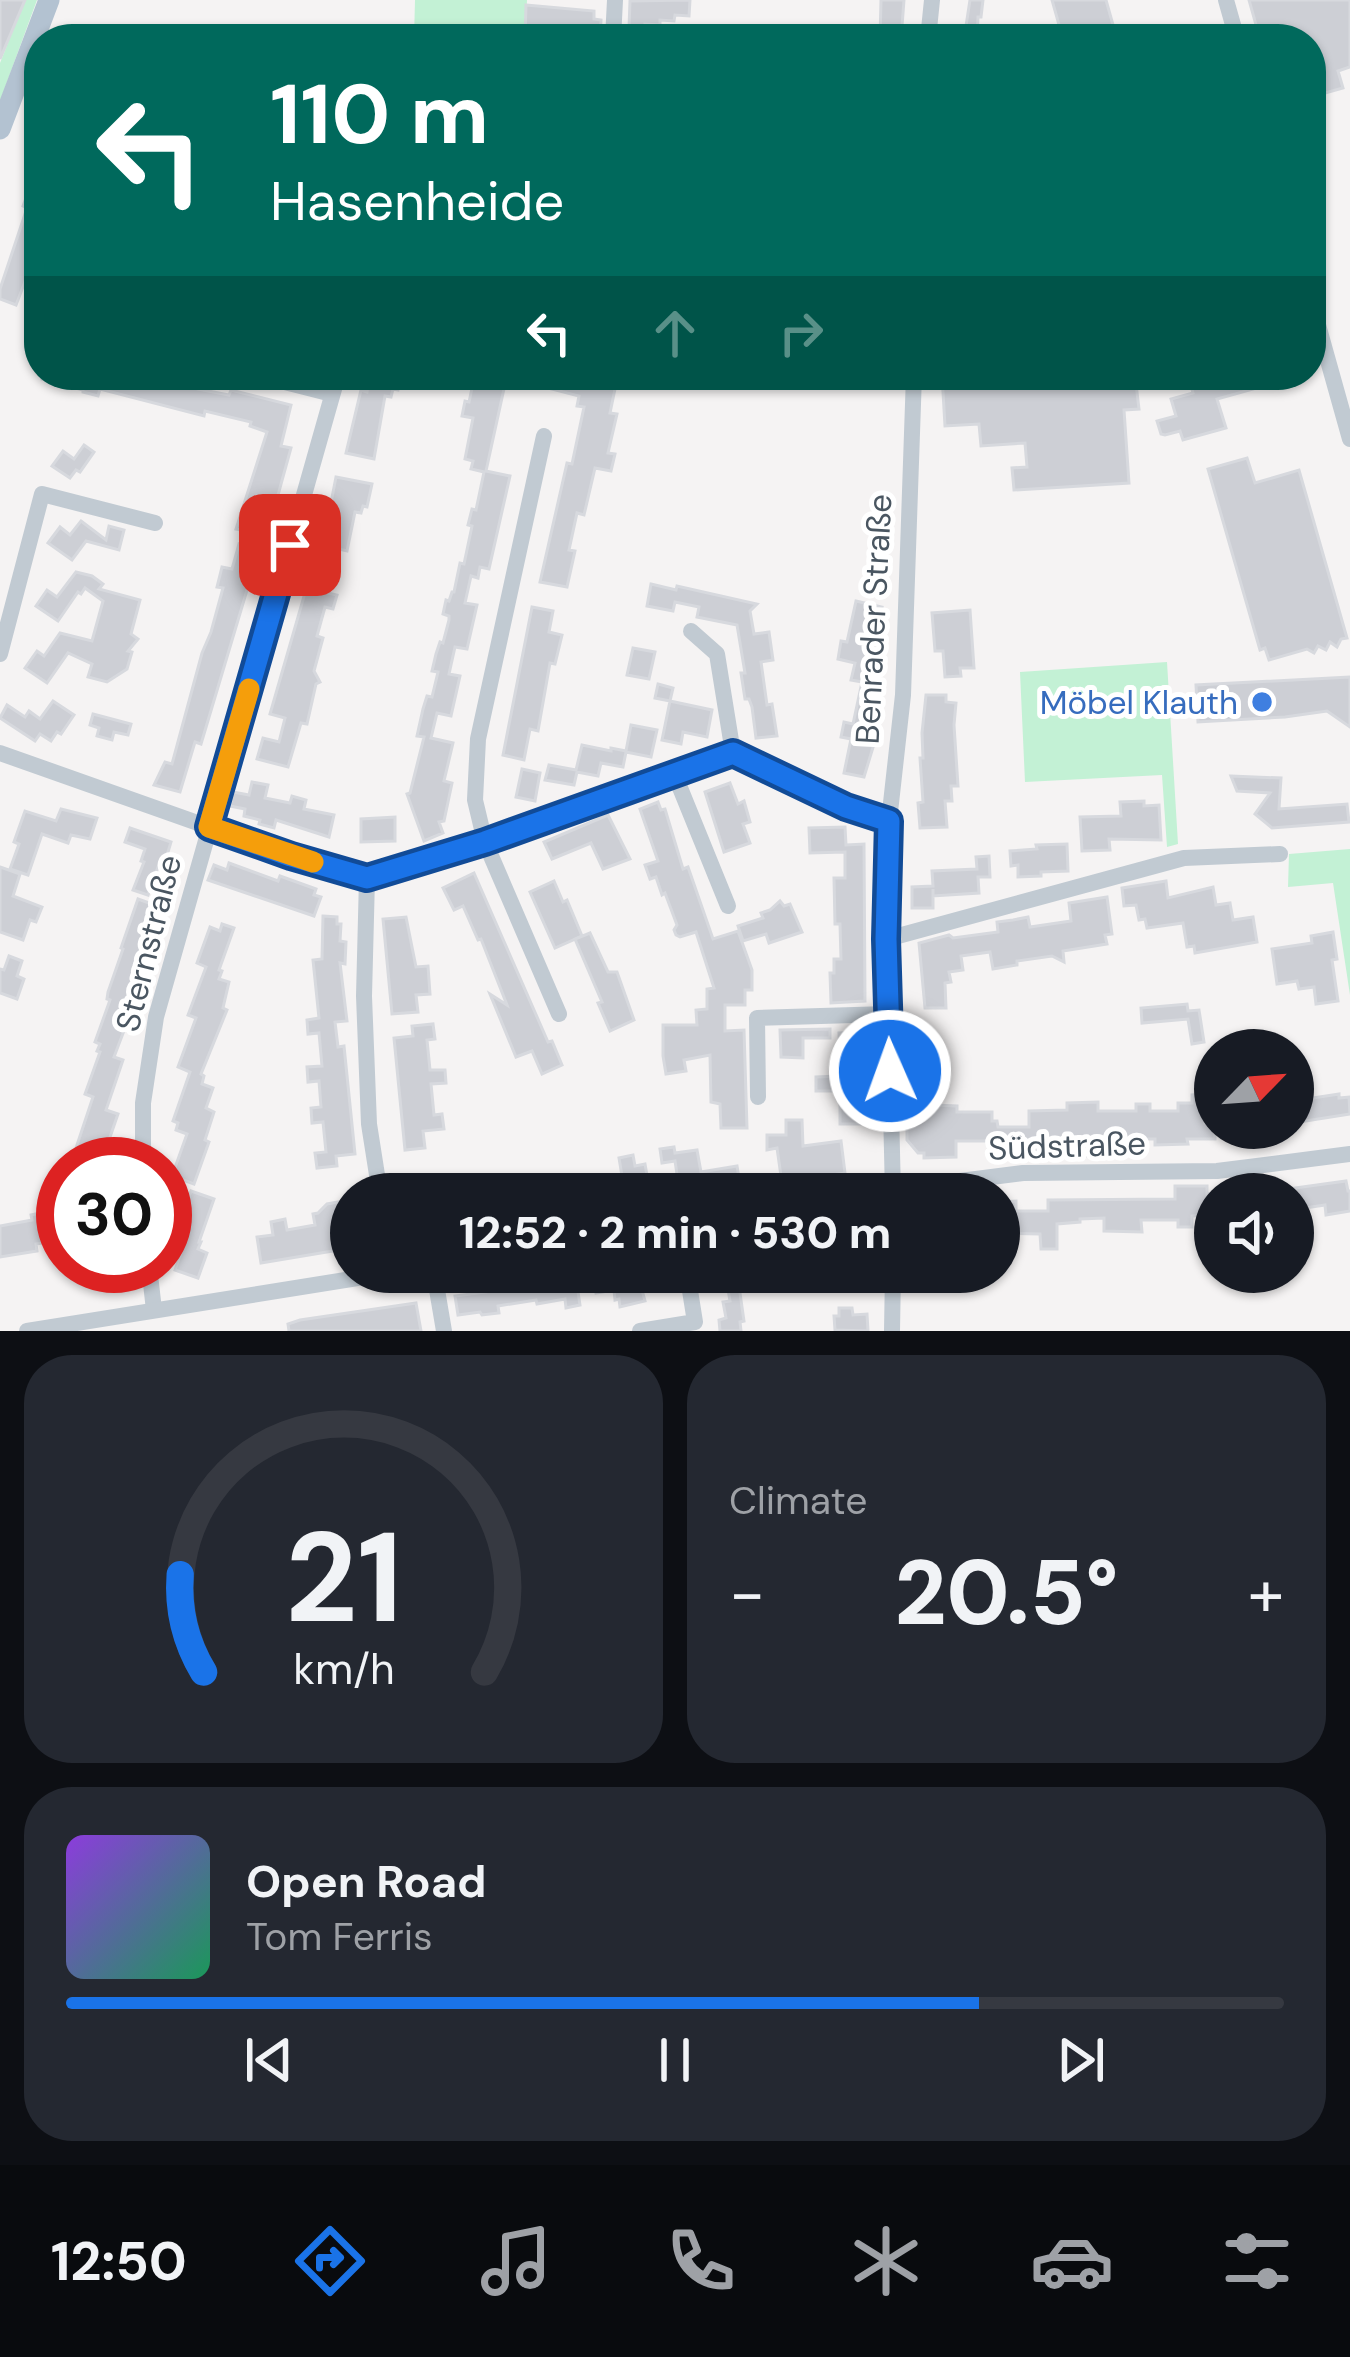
<!DOCTYPE html>
<meta charset="utf-8">
<style>
body{margin:0;font-family:"DM Sans",sans-serif;background:#242831;color:#f1f3f6;height:100vh;display:flex;flex-direction:column;font-size:45px;white-space:nowrap}
*{box-sizing:border-box;margin:0}
p{font-size:39px;color:#9ea1a6}
.icon{flex:none;width:66px;height:66px;fill:none;stroke:currentColor;stroke-width:2;stroke-linecap:round;stroke-linejoin:round}
.map{position:relative;height:1331px;overflow:hidden}
.side{display:flex;flex-direction:column;gap:24px;padding:24px;background:#0d0f14;flex:1}
.side>*{flex:none}
.hud{position:absolute;left:24px;top:24px;width:1302px;height:366px;border-radius:48px;box-shadow:0 3px 9px #0004;background:#00695c;color:#fff;overflow:hidden}
.needle{width:78px;rotate:65deg}
.buttons{position:absolute;left:1194px;top:1029px;display:grid;gap:24px}
.buttons a{display:grid;place-items:center;width:120px;height:120px;border-radius:50%;background:#171b24;box-shadow:0 3px 9px #0004;font-size:60px}
.speed{position:absolute;left:36px;top:1137px;display:flex;gap:24px;font-size:60px;font-weight:700;text-align:center}
.speed>*{display:grid;place-content:center;width:156px;height:156px;border-radius:50%;background:#171b24;box-shadow:0 3px 9px #0004;line-height:1}
.speed .limit{border:18px solid #d22;background:#fff;color:#111}
.pin{position:absolute;display:grid;place-items:center;width:102px;height:102px;color:#fff;margin:-51px;border-radius:24px;box-shadow:0 6px 18px #0006}
.me{position:absolute;width:132px;margin:-66px;rotate:358deg;stroke-linejoin:round;filter:drop-shadow(0 0 9px #0008)}
.turn{display:flex;align-items:center;gap:42px;height:252px;padding:0 48px;font-size:54px}
.turn .icon{width:156px;height:156px;stroke-width:2.5}
.turn b{display:block;font-size:84px;line-height:102px}
.lanes{display:flex;align-items:center;height:114px;padding:0 48px;background:#0003;justify-content:center;gap:60px;direction:ltr}
.lanes .off{opacity:.35}
.big{font-size:90px;font-weight:800;line-height:1.1}
.side .widget{flex:1;display:flex;flex-direction:column;justify-content:center;gap:18px;min-width:0;padding:0 42px;border-radius:48px;background:#242831}
.side .dial{align-items:center;gap:0}
.dial svg{height:312px;overflow:visible;fill:none;stroke:#363941;stroke-width:7;stroke-linecap:round;text-anchor:middle}
.dial text{fill:#f1f3f6;stroke:none}
.song{display:flex;align-items:center;gap:36px}
.cover{width:144px;height:144px;border-radius:18px;background:linear-gradient(135deg,hsl(270 70% 55%),hsl(150 70% 35%))}
.played{height:12px;border-radius:6px;background:linear-gradient(90deg,#1a73e8 75%,#363941 75%)}
.keys{display:flex;justify-content:space-around;direction:ltr}
.heat{display:flex;justify-content:space-between;align-items:center;font-size:66px;direction:ltr}
.side .tiles{flex:1;display:grid;gap:24px;grid-template-columns:1fr 1fr}
.widget:last-child{grid-column:span 2}
.trip{position:absolute;left:330px;top:1173px;width:690px;height:120px;border-radius:60px;background:#171b24;box-shadow:0 3px 9px #0004;font-weight:800;line-height:120px;text-align:center}
.dock{display:flex;height:192px;justify-content:space-around;align-items:center;background:#090b0e;color:#9ea1a6}
.dock .icon{width:84px;height:84px}
.dock .on{color:#1a73e8}
.dock b{font-size:54px;color:#f1f3f6}
.map>svg:first-child{display:block}
</style>
<div class="map">
<svg width="1350" height="1331" viewBox="0 0 1350 1331">
<rect width="100%" height="100%" fill="#f5f3f3"/>
<!-- green -->
<g fill="#c3f1d5">
<polygon points="25,0 37,0 0,101 0,63"/>
<polygon points="415,0 527,0 525,39 414,39"/>
<polygon points="1167,662 1178,844 1167,847 1162,775 1025,782 1020,672"/>
<polygon points="1350,849 1350,995 1333,883 1288,887 1289,854"/>
</g>
<!-- building -->
<g fill="#cdcfd5" stroke="#d7d9de" stroke-width="3">
<polygon points="0,0 25,0 0,59"/>
<polygon points="690,0 689,16 675,15 674,21 660,20 660,25 645,24 645,29 629,28 630,1"/>
<polygon points="881,0 904,0 901,39 880,39"/>
<polygon points="970,0 983,0 981,17 978,17 977,39 964,39"/>
<polygon points="1052,0 1106,0 1117,39 1063,39"/>
<polygon points="1249,0 1350,0 1350,67 1338,71 1343,88 1311,97 1311,39 1260,39"/>
<polygon points="526,5 594,11 594,19 601,20 600,37 593,36 593,39 525,39"/>
<polygon points="37,178 39,245 16,305 0,299 0,289 27,208 23,206 28,193 31,194"/>
<polygon points="42,375 123,375 147,381 150,375 198,389 229,395 231,390 291,405 281,446 291,448 270,524 255,520 252,532 236,529 267,432 250,426 251,422 205,411 204,416 100,389 98,396 83,392 83,390 42,379"/>
<polygon points="370,375 401,375 398,390 393,389 391,397 385,396 374,459 346,453 361,390 367,392"/>
<polygon points="484,375 507,375 486,471 510,476 489,569 480,567 478,578 471,576 465,603 477,605 467,649 455,647 449,674 460,676 451,716 437,713 431,738 453,743 444,781 452,783 444,821 439,822 443,833 424,841 407,794 410,793 424,737 417,736 423,709 427,696 432,697 438,672 432,671 436,654 440,642 443,643 449,620 449,616 443,614 446,600 449,601 452,592 454,592 460,563 464,564 472,526 468,525 472,509 476,510 484,472 471,469 473,461 465,459 473,418 462,416 465,401 469,402 474,379 483,381"/>
<polygon points="543,375 580,375 598,379 597,385 615,389 610,413 617,414 608,453 615,454 611,471 595,468 584,515 577,513 569,550 575,551 567,587 540,582 567,463 572,464 584,407 577,406 579,396 540,386"/>
<polygon points="942,375 983,375 983,384 1011,382 1010,375 1135,375 1139,409 1124,410 1129,483 1014,490 1012,468 1027,467 1025,443 981,446 979,424 945,426"/>
<polygon points="1188,375 1288,375 1289,379 1217,399 1226,428 1183,440 1180,431 1165,435 1161,434 1157,421 1176,416 1171,399 1193,393"/>
<polygon points="84,445 94,452 80,472 76,470 70,478 52,466 63,451 74,459"/>
<polygon points="1247,458 1255,483 1299,470 1347,638 1341,639 1337,647 1330,642 1326,650 1318,646 1314,653 1307,649 1269,660 1265,648 1260,650 1208,469"/>
<polygon points="336,477 372,484 367,507 363,506 361,513 355,512 347,551 334,548 336,541 320,538 325,517 328,518"/>
<polygon points="81,521 106,540 109,526 124,530 119,550 86,541 72,560 48,543 60,527 70,535"/>
<polygon points="239,544 259,550 201,744 195,742 180,792 154,785 165,762 172,764 202,653 211,632 223,588 217,587 222,567 232,569"/>
<polygon points="313,565 334,570 328,593 337,595 333,609 325,607 317,636 323,638 314,671 320,682 316,684 307,724 301,723 288,767 257,759 263,738 279,742 285,718 270,714"/>
<polygon points="76,572 92,576 103,584 99,589 140,600 131,634 138,639 128,651 132,652 127,669 107,682 88,677 92,664 68,653 47,683 25,668 37,651 44,656 60,633 92,641 103,601 85,588 81,594 78,592 58,621 36,606 47,590 57,597"/>
<polygon points="651,584 676,590 677,586 757,604 750,611 754,634 769,632 773,660 761,662 767,705 772,704 777,736 756,738 752,707 749,699 745,699 741,673 745,673 737,625 697,617 699,607 675,602 673,611 647,606"/>
<polygon points="856,601 882,607 869,657 881,660 873,702 878,704 870,743 874,744 864,777 844,773 851,739 841,737 844,722 853,724 862,682 851,680 855,663 838,659 841,641 847,642"/>
<polygon points="532,607 553,611 549,632 562,635 555,664 550,663 538,731 530,729 524,760 503,755"/>
<polygon points="970,610 974,668 960,668 961,676 945,677 943,651 935,651 932,613"/>
<polygon points="633,648 655,652 649,679 627,675"/>
<polygon points="1350,677 1350,727 1327,711 1285,717 1198,722 1196,685"/>
<polygon points="658,684 673,688 670,701 712,710 707,737 683,732 681,744 662,740 670,701 655,698"/>
<polygon points="926,695 946,695 946,702 956,703 954,725 958,786 951,786 952,801 945,801 947,827 920,828 918,803 923,802 920,758 923,758 922,733"/>
<polygon points="53,701 74,715 61,734 57,732 51,741 40,734 35,741 0,718 7,705 25,717 29,711 40,719"/>
<polygon points="93,714 131,724 128,735 114,732 112,740 97,736 99,728 90,725"/>
<polygon points="631,725 657,730 651,757 626,752 623,767 601,763 598,776 577,772 574,785 545,780 549,765 576,770 582,745 611,751 611,748 626,751"/>
<polygon points="522,769 540,773 535,801 516,797"/>
<polygon points="1231,776 1281,778 1279,809 1347,804 1349,822 1272,828 1255,814 1270,793 1237,791"/>
<polygon points="252,782 268,785 265,798 290,803 292,796 306,800 304,809 334,815 329,837 276,820 274,828 259,824 260,820 244,816 245,809 230,806 233,792 249,795"/>
<polygon points="730,783 738,804 744,801 750,822 743,824 750,843 724,852 705,792"/>
<polygon points="1144,801 1144,806 1159,805 1161,840 1109,839 1110,850 1082,851 1080,817 1121,816 1120,802"/>
<polygon points="658,802 661,810 665,809 683,869 688,867 713,939 738,931 752,970 752,990 745,990 745,1005 725,1005 725,1031 744,1030 747,1128 721,1128 720,1104 711,1102 710,1055 684,1060 686,1071 666,1074 663,1056 663,1025 697,1025 696,1010 707,1009 707,989 714,988 696,932 680,937 676,935 674,930 677,925 665,893 662,895 656,877 650,879 645,865 658,861 640,809"/>
<polygon points="61,809 97,818 90,839 71,835 68,843 42,834 28,875 10,869 19,844 14,842 25,811 56,821"/>
<polygon points="608,815 630,859 603,869 591,843 552,859 544,842"/>
<polygon points="395,817 395,841 361,842 361,819"/>
<polygon points="845,827 846,845 864,844 865,1001 831,1003 830,973 834,973 834,959 841,959 840,924 835,924 834,878 845,878 845,852 810,853 809,828"/>
<polygon points="130,828 171,842 163,869 158,867 148,895 133,890 144,862 141,861 145,849 125,842"/>
<polygon points="1067,844 1068,871 1041,872 1041,876 1018,877 1018,865 1011,866 1010,851 1037,849 1036,845"/>
<polygon points="989,856 990,877 978,877 979,893 933,896 933,889 933,908 912,908 912,887 933,886 932,871 977,869 976,857"/>
<polygon points="229,863 278,881 280,876 316,889 314,895 321,897 314,916 208,880 214,865 227,870"/>
<polygon points="0,867 20,874 13,896 42,907 36,922 30,920 23,940 0,932"/>
<polygon points="474,873 548,1042 552,1041 562,1065 542,1074 532,1051 516,1057 490,994 507,1005 481,939 478,940 463,906 454,910 443,888"/>
<polygon points="554,881 563,902 567,900 582,936 555,948 530,892"/>
<polygon points="1166,881 1168,898 1213,887 1216,905 1230,903 1233,920 1253,917 1257,942 1195,953 1194,946 1187,947 1183,923 1147,928 1145,919 1139,920 1136,905 1124,906 1122,888"/>
<polygon points="1107,897 1112,934 1105,935 1107,944 1063,951 1064,962 1052,956 1017,961 1017,965 993,969 990,952 961,956 963,970 949,972 951,982 945,983 946,1008 925,1008 919,943 949,935 953,938 998,932 997,922 1013,920 1028,917 1030,927 1071,921 1069,903"/>
<polygon points="138,899 160,907 129,1005 133,1007 114,1057 123,1060 106,1110 118,1114 108,1143 111,1164 97,1164 96,1154 76,1148 93,1097 85,1094 100,1052 97,1051 100,1044 95,1042 110,1000 107,999 108,992 123,949 121,948"/>
<polygon points="780,901 784,906 790,904 802,932 769,943 766,934 743,941 738,926 763,918 761,913 770,910"/>
<polygon points="323,916 337,917 337,924 341,924 340,941 346,942 345,964 340,963 347,1021 335,1022 338,1047 344,1046 355,1154 336,1156 337,1166 317,1168 315,1153 326,1152 323,1122 312,1123 311,1108 321,1107 319,1081 308,1082 307,1067 322,1066 319,1033 308,1034 307,1020 319,1018 313,960 322,959"/>
<polygon points="406,917 416,967 428,966 430,994 416,995 418,1012 392,1014 383,919"/>
<polygon points="222,924 234,928 219,970 222,971 219,979 229,982 223,1008 227,1010 201,1074 204,1076 202,1084 213,1088 206,1108 214,1112 205,1140 209,1142 194,1184 172,1176 187,1134 176,1130 178,1123 173,1121 190,1072 178,1067 196,1018 188,1015 206,967 197,963 210,927 220,931"/>
<polygon points="1333,932 1337,959 1332,960 1338,1001 1316,1004 1314,987 1299,989 1297,981 1277,984 1272,949 1312,943 1311,936"/>
<polygon points="590,933 608,972 617,972 634,1020 610,1031 598,1003 602,1002 575,939"/>
<polygon points="9,956 22,961 17,976 24,979 17,999 0,993 0,969 4,970"/>
<polygon points="1187,1004 1188,1011 1199,1010 1204,1042 1192,1044 1188,1019 1142,1023 1141,1008"/>
<polygon points="433,1024 435,1039 427,1040 430,1070 445,1070 446,1083 431,1084 434,1115 442,1114 444,1129 423,1131 425,1148 405,1150 394,1038 413,1036 412,1026"/>
<polygon points="830,1029 830,1038 803,1038 803,1058 781,1057 780,1030"/>
<polygon points="862,1032 862,1053 859,1053 859,1090 863,1090 863,1110 860,1110 860,1124 840,1124 840,1091 816,1091 816,1077 840,1076 839,1033"/>
<polygon points="1205,1094 1205,1123 1215,1123 1215,1139 1187,1139 1188,1144 1155,1145 1155,1139 1128,1139 1128,1154 1083,1156 1083,1153 1070,1154 1062,1148 1038,1148 1038,1156 1007,1157 1007,1141 956,1141 956,1157 924,1158 924,1153 918,1153 907,1140 907,1104 957,1106 957,1112 992,1112 992,1121 997,1121 998,1127 1029,1127 1029,1111 1067,1110 1067,1103 1098,1102 1098,1111 1136,1111 1136,1104 1150,1104 1150,1111 1178,1111 1178,1103 1192,1103 1192,1095"/>
<polygon points="1339,1094 1339,1098 1349,1097 1350,1114 1293,1123 1293,1101"/>
<polygon points="786,1120 802,1120 803,1146 841,1141 845,1173 782,1183 777,1148 767,1150 767,1135 786,1135"/>
<polygon points="674,1147 675,1153 697,1150 701,1172 737,1166 740,1184 771,1177 774,1190 755,1194 719,1194 713,1190 680,1194 675,1161 662,1163 660,1149"/>
<polygon points="633,1155 635,1166 645,1164 648,1181 643,1182 645,1194 625,1194 619,1158"/>
<polygon points="1346,1181 1348,1191 1350,1191 1350,1211 1326,1215 1325,1205 1298,1209 1295,1188"/>
<polygon points="1175,1186 1207,1186 1207,1194 1215,1193 1215,1215 1192,1216 1192,1227 1178,1227 1178,1220 1141,1220 1142,1232 1104,1231 1104,1218 1080,1219 1080,1222 1057,1224 1057,1249 1041,1249 1040,1234 1001,1233 999,1227 999,1202 1016,1201 1016,1211 1048,1211 1048,1200 1175,1199"/>
<polygon points="191,1191 214,1199 199,1242 201,1242 198,1249 207,1253 198,1278 175,1270 186,1238 176,1234"/>
<polygon points="338,1202 343,1222 351,1220 351,1248 261,1263 257,1237 273,1235 271,1222 285,1219 287,1230 315,1225 313,1214 318,1213 327,1204"/>
<polygon points="54,1210 54,1213 63,1211 63,1240 36,1244 37,1251 0,1257 0,1226 32,1220 31,1215"/>
<polygon points="542,1272 565,1272 567,1287 577,1285 580,1305 566,1308 565,1299 537,1304 536,1300 498,1306 499,1313 482,1315 480,1312 458,1315 455,1296 486,1292 485,1282 517,1277 518,1282 544,1278"/>
<polygon points="593,1272 673,1272 675,1284 642,1290 645,1301 620,1307 619,1299 615,1300 614,1290 596,1293"/>
<polygon points="725,1272 737,1272 744,1321 740,1322 741,1331 720,1331 719,1320 726,1318 723,1302 730,1301"/>
<polygon points="416,1303 421,1331 289,1331 288,1324 300,1320"/>
<polygon points="839,1308 852,1308 853,1315 867,1314 868,1331 835,1330 834,1316 839,1316"/>
</g>
<g fill="none" stroke-linecap="round" stroke-linejoin="round">
<!-- minor -->
<g stroke="#c1cad2" stroke-width="16">
<polyline points="1226,0 1237,39"/>
<polyline points="613,39 615,0"/>
<polyline points="928,39 932,0"/>
<polyline points="39,298 39,309"/>
<polyline points="1311,300 1350,439"/>
<polyline points="257,375 332,394"/>
<polyline points="544,436 478,739 475,800 485,842 559,1014"/>
<polyline points="691,631 717,654 733,753"/>
<polyline points="0,654 42,494 155,523"/>
<polyline points="0,753 291,856 367,878 485,842 733,753 846,807 889,821"/>
<polyline points="674,773 728,906"/>
<polyline points="367,878 364,996 369,1124 380,1194"/>
<polyline points="887,939 1184,858 1280,854"/>
<polyline points="758,1097 757,1018 888,1014"/>
<polyline points="143,1164 143,1103 156,1017 338,375"/>
<polyline points="858,1194 1023,1173 1217,1171 1350,1154"/>
<polyline points="893,1194 887,939 889,821 903,695 914,375"/>
<polyline points="149,1266 154,1310"/>
<polyline points="434,1272 444,1331"/>
<polyline points="27,1331 395,1272"/>
<polyline points="640,1331 695,1322 687,1272"/>
<polyline points="892,1331 893,1272"/>
</g>
<!-- major -->
<polyline stroke="#b3c2d1" stroke-width="21" points="0,129 49,0"/>
</g>
<g fill="none" stroke-linecap="round" stroke-linejoin="round">
<defs>
<polyline id="route" points="290,545 209,827 291,856 367,878 485,842 733,753 846,807 889,821 886,939 890,1071"/>
</defs>
<!-- route casing -->
<use href="#route" stroke="#114b97" stroke-width="30"/>
<!-- route -->
<use href="#route" stroke="#1a73e8" stroke-width="21"/>
<!-- slow -->
<polyline stroke="#f59e0b" stroke-width="21" points="249,689 209,827 313,862"/>
</g>
<!-- markers -->
<circle fill="#3f7fe0" stroke="#fff" stroke-width="4.5" cx="1262" cy="702" r="12"/>
<g text-anchor="middle" stroke-width="10" stroke-linejoin="round" paint-order="stroke">
<!-- street labels -->
<g font-size="33" fill="#4a5661" stroke="#fff">
<text transform="translate(873 619) rotate(-87)" y="12">Benrader Straße</text>
<text transform="translate(148 943) rotate(-76)" y="12">Sternstraße</text>
<text transform="translate(1067 1145) rotate(-2)" y="12">Südstraße</text>
</g>
<!-- shop labels -->
<g font-size="33" fill="#366cbe" stroke="#fff" text-anchor="end">
<text x="1238" y="714">Möbel Klauth</text>
</g>
</g>
</svg>
<div class="buttons">
<a><svg class="needle" viewBox="-14 -14 28 28"><path d="M0-13l5 13h-10z" fill="#e53935"/><path d="M0 13l5-13h-10z" fill="#9ea1a6"/></svg></a>
<a><svg class="icon" aria-label="sound" viewBox="0 0 24 24"><path d="M4 9h4l5-4v14l-5-4H4zM17 9q2 3 0 6"/></svg></a>
</div>
<div class="speed"><div class="limit">30</div></div>
<div class="pin" style="left:290px;top:545px;background:#d93025"><svg class="icon" aria-label="arrive" viewBox="0 0 24 24"><path d="M6 21V4h12l-3 4 3 4H6"/></svg></div>
<svg class="me" style="left:890px;top:1071px" viewBox="-20 -20 40 40"><circle r="17" fill="#1a73e8" stroke="#fff" stroke-width="3"/><path d="M0-11L8 9 0 5-8 9z" fill="#fff"/></svg>
<div class="trip">12:52 · 2 min · 530 m</div>
<div class="hud">
<div class="turn"><svg class="icon" aria-label="left" viewBox="0 0 24 24"><path d="M17 20v-9H6M10 6l-5 5 5 5"/></svg><div><b>110 m</b>Hasenheide</div></div>
<div class="lanes"><svg class="icon" aria-label="left" viewBox="0 0 24 24"><path d="M17 20v-9H6M10 6l-5 5 5 5"/></svg><svg class="icon off" aria-label="ahead" viewBox="0 0 24 24"><path d="M12 20V5M6 11l6-6 6 6"/></svg><svg class="icon off" aria-label="right" viewBox="0 0 24 24"><path d="M7 20v-9h11M14 6l5 5-5 5"/></svg></div>
</div>
</div>
<section class="side">
<div class="tiles">
<div class="widget dial"><svg viewBox="0 0 100 80">
<path d="M14 69A42 42 0 1 1 86 69"/>
<path d="M14 69A42 42 0 0 1 8 44" stroke="#1a73e8"/>
<text x="50" y="56" font-size="32" font-weight="700">21</text>
<text x="50" y="72" font-size="11">km/h</text>
</svg></div>
<div class="widget"><p>Climate</p>
<div class="heat"><a>−</a><b class="big">20.5°</b><a>+</a></div>
</div>
<div class="widget">
<div class="song"><i class="cover"></i><div><b>Open Road</b><p>Tom Ferris</p></div></div>
<div class="played"></div>
<div class="keys"><svg class="icon" aria-label="previous" viewBox="0 0 24 24"><path d="M18 5L8 12l10 7zM5 5v14"/></svg><svg class="icon" aria-label="pause" viewBox="0 0 24 24"><path d="M8 5v14M16 5v14"/></svg><svg class="icon" aria-label="next" viewBox="0 0 24 24"><path d="M6 5l10 7-10 7zM19 5v14"/></svg></div>
</div>
</div>
</section>
<nav class="dock">
<b>12:50</b>
<svg class="icon on" aria-label="directions" viewBox="0 0 24 24"><path d="M12 3l9 9-9 9-9-9zM9 14v-3h6M13 9l2 2-2 2"/></svg>
<svg class="icon" aria-label="music" viewBox="0 0 24 24"><path d="M9 18V5l10-2v13"/><circle cx="6" cy="18" r="3"/><circle cx="16" cy="16" r="3"/></svg>
<svg class="icon" aria-label="phone" viewBox="0 0 24 24"><path d="M5 4h4l2 5-3 2q2 4 5 5l2-3 5 2v4C11 20 4 13 5 4z"/></svg>
<svg class="icon" aria-label="climate" viewBox="0 0 24 24"><path d="M12 3v18M4 7l16 10M4 17L20 7"/></svg>
<svg class="icon" aria-label="car" viewBox="0 0 24 24"><path d="M5 17H2v-5l4-1 3-4h7l3 4 3 1v5h-3M9 17h6M6 11h13"/><circle cx="7" cy="17" r="2"/><circle cx="17" cy="17" r="2"/></svg>
<svg class="icon" aria-label="filters" viewBox="0 0 24 24"><path d="M4 7h16M4 17h16"/><circle cx="9" cy="7" r="2"/><circle cx="15" cy="17" r="2"/></svg>
</nav>
